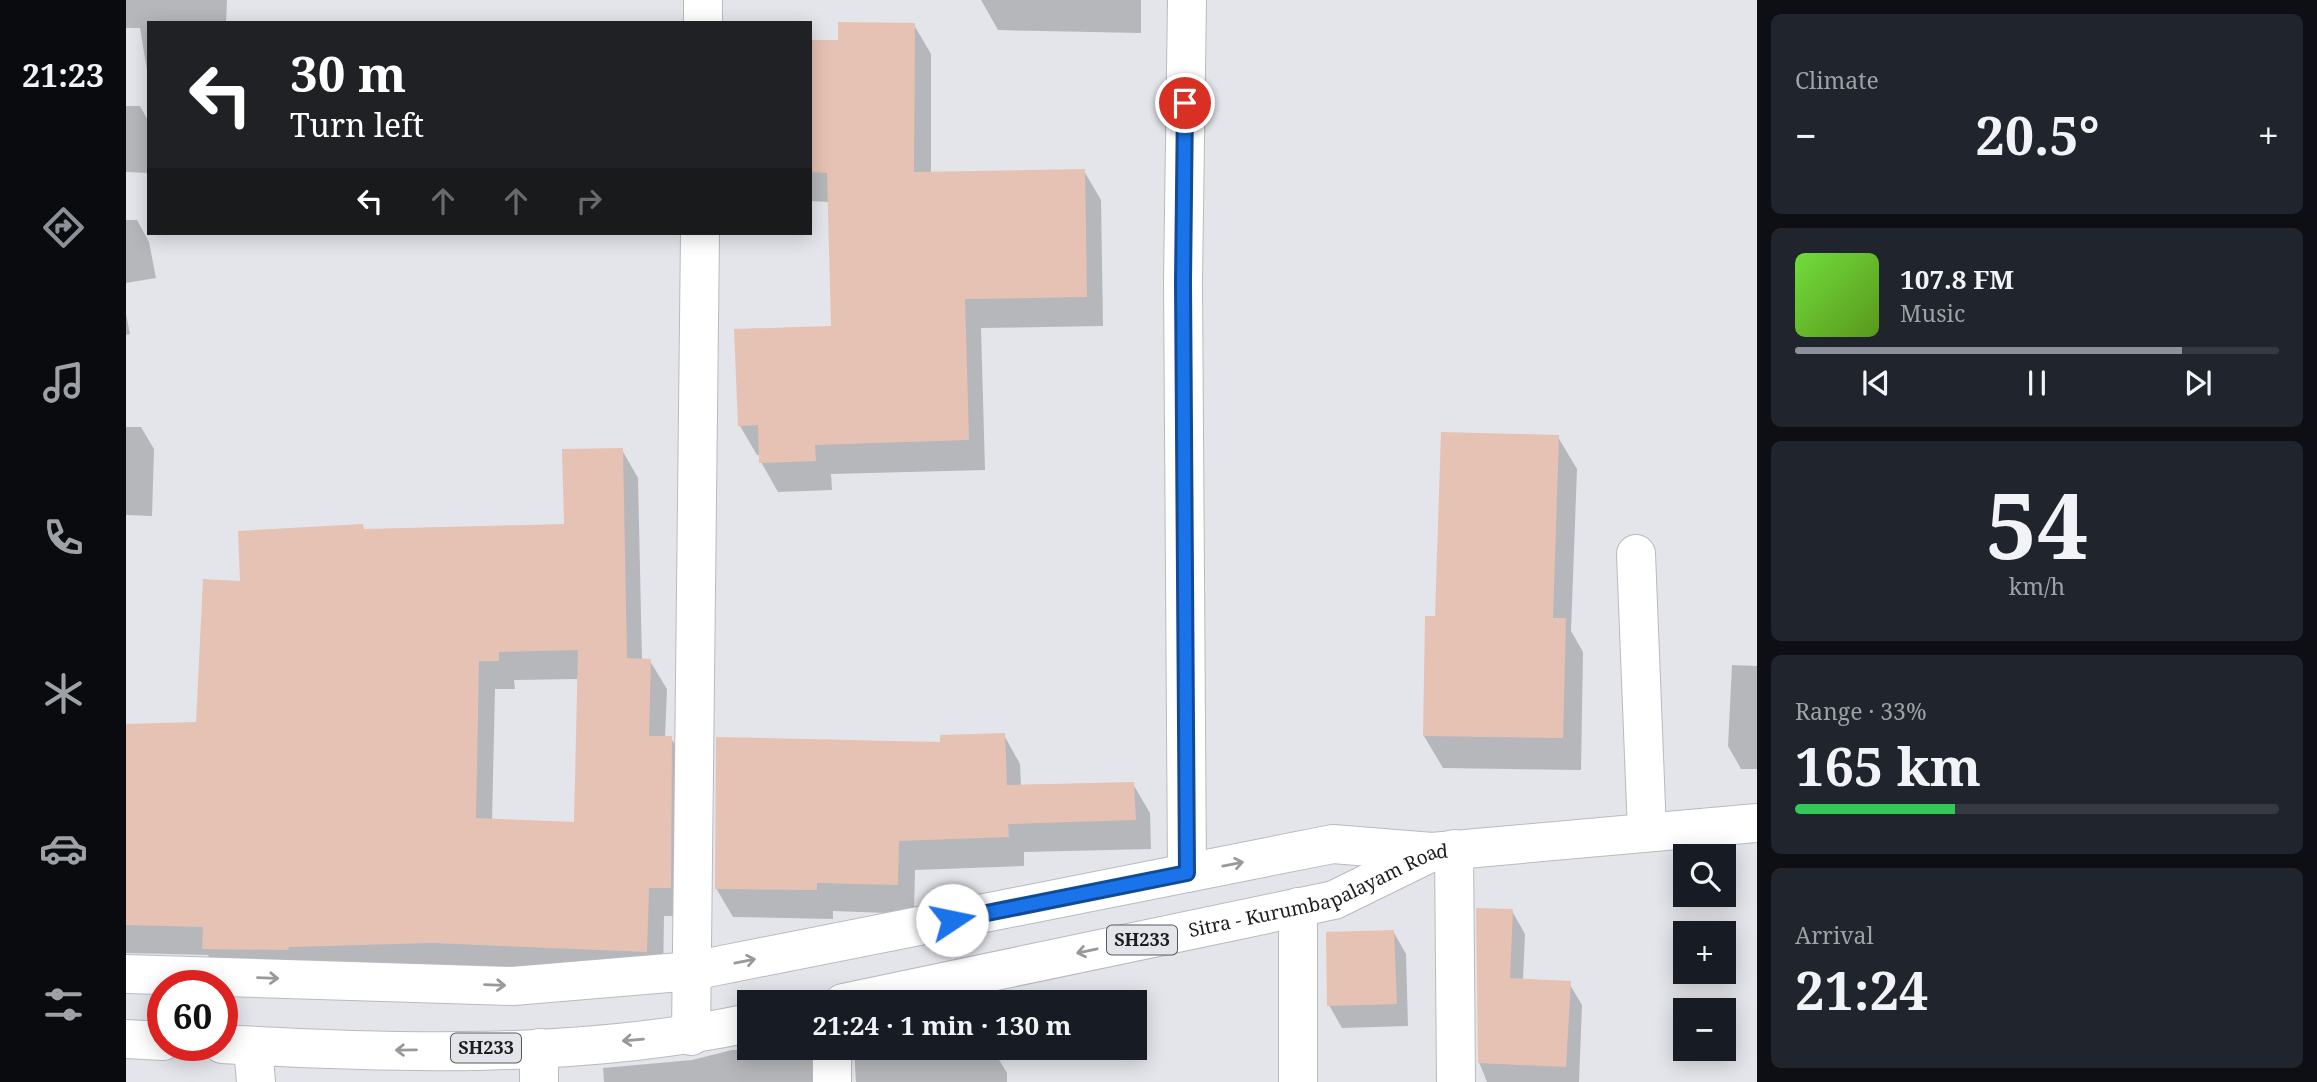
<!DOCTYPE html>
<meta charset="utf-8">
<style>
body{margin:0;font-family:"Noto Serif",serif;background:#20242c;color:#f1f3f6;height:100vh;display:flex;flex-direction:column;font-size:26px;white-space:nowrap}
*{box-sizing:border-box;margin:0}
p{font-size:23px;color:#9ea1a6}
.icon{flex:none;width:38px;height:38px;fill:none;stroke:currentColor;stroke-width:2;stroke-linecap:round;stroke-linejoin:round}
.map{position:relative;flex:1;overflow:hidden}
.side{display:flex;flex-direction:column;gap:14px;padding:14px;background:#0d0f14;width:560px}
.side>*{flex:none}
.hud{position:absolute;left:21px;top:21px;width:665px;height:214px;border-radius:0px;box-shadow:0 4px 18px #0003;background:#202124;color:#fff;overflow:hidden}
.fabs{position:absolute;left:1547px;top:844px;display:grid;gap:14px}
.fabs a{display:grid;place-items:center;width:63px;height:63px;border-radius:0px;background:#171b24;box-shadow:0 4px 18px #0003;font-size:35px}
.speed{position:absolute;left:21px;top:970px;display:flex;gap:14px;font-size:35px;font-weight:700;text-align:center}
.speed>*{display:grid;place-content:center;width:91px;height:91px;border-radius:50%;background:#171b24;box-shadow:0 4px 18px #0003;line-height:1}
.speed .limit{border:10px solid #d22;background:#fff;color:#111}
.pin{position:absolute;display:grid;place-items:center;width:60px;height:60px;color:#fff;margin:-30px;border:4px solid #fff;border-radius:50%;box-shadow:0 2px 7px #0007}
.me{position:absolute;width:77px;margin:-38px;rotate:79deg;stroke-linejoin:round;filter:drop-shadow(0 0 5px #0008)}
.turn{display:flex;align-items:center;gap:24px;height:147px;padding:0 28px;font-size:32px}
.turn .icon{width:91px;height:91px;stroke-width:2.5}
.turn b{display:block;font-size:49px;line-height:60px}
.lanes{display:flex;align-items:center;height:66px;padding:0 28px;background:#0003;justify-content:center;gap:35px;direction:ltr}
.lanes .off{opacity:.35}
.big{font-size:52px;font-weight:700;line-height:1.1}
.side .widget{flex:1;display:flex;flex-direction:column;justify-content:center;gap:10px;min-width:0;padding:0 24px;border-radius:10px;background:#20242c}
.side .dial{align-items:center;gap:0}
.dial b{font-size:91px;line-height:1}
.song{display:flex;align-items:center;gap:21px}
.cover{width:84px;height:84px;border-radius:10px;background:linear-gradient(135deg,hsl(100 70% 55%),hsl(90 70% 35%))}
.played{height:7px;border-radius:4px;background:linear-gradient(90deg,#8c9099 80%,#363941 80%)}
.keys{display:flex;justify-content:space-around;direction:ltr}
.heat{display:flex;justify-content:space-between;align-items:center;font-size:38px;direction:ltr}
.charge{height:10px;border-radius:5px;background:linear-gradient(90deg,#34c759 33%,#363941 0)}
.trip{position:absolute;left:611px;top:990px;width:410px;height:70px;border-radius:0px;background:#171b24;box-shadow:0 4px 18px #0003;font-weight:700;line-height:70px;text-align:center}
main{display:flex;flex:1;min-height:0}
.tabs{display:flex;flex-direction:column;width:126px;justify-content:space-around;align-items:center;background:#090b0e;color:#9ea1a6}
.tabs .icon{width:49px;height:49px}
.tabs .active{color:#8c9099}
.tabs b{font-size:32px;color:#f1f3f6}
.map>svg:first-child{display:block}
</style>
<main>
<nav class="tabs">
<b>21:23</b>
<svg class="icon active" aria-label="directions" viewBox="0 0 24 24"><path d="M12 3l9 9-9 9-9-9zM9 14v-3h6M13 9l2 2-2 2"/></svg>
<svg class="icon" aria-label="music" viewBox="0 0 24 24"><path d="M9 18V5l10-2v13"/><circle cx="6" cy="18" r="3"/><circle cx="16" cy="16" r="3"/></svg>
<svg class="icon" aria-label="phone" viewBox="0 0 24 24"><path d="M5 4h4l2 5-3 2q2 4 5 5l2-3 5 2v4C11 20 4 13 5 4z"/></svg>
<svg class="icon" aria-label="climate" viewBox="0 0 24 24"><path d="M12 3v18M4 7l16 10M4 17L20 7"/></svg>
<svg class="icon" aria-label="car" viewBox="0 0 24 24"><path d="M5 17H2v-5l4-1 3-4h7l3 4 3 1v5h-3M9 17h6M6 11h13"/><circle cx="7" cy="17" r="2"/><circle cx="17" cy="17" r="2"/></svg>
<svg class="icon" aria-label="filters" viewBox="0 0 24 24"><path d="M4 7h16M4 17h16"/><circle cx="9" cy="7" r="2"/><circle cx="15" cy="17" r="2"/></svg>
</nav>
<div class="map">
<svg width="1631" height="1082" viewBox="0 0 1631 1082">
<rect width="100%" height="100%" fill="#e3e5ea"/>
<!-- shadow -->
<g fill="#0003" fill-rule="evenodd">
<polygon points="0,0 101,0 100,23 23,23 23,83 14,28 0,28"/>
<polygon points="855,0 1015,0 1015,33 872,30"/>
<polygon points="788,25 805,54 805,173 958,171 975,200 977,326 855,328 859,470 705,474 706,490 652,492 635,462 635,455 631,455 614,426 707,328 704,202 684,201 684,41 714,42"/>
<polygon points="0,106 14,106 23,122 23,173 0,172"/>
<polygon points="0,220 11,220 23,242 30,278 0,283"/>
<polygon points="0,314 4,334 0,335"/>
<polygon points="0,427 15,427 28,449 26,516 0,515"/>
<polygon points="1432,437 1451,469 1445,631 1457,652 1455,770 1317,768 1298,736 1311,618"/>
<path d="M 496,450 L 512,478 L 516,660 L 524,661 L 541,689 L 539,738 L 545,738 L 562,767 L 560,916 L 538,916 L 537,980 L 95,977 L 82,955 L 0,953 L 0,725 L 72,724 L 116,582 L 236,526 L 239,531 L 440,526 ZM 453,679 L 449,824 L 366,821 L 369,689 L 389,689 L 388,680 Z"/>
<polygon points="1606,665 1631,666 1631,769 1615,769 1602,746"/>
<polygon points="878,735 894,764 895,786 1007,784 1024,813 1025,849 898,852 898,866 789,870 788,914 707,911 707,919 607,917 590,888 816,744"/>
<polygon points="1386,911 1399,934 1397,980 1443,983 1456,1005 1453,1082 1361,1082 1353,1062"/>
<polygon points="1267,931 1280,954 1282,1026 1216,1028 1203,1005"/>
<polygon points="728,1048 866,1048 881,1073 881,1082 730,1082"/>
<polygon points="683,1049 700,1082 478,1082 477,1068 566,1060 606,1050"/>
</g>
<!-- building -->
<g fill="#e6c2b4" fill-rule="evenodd">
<polygon points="712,22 789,23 788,172 959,169 961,297 839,299 843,440 689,445 690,461 633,463 632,425 612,426 608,329 705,326 701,173 684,172 684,40 712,40"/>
<polygon points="1315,432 1433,435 1427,618 1440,618 1437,738 1297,736 1299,616 1309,616"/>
<path d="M 497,448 L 501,658 L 525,659 L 523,736 L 546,736 L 545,888 L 523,888 L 521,952 L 306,943 L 163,947 L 162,950 L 76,949 L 77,927 L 0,925 L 0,724 L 70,722 L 77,579 L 114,581 L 112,531 L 237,524 L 238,529 L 438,524 L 436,449 ZM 452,650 L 448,822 L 350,818 L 353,661 L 373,661 L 373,652 Z"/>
<polygon points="879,733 881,785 1008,782 1010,820 882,824 883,837 773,841 772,885 691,883 691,890 589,889 590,737 814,742 814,735"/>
<polygon points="1350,908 1387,909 1384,978 1445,981 1440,1067 1352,1063"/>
<polygon points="1268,930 1271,1004 1201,1006 1200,932"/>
</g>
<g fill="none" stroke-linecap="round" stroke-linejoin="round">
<defs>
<g id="minor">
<polyline points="1061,0 1057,282 1061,873"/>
<polyline points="577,23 577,0"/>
<polyline points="1510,554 1521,832"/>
<polyline points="1328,849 1330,1082"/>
<polyline points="1172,907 1172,1082"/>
<polyline points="565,1036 574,233"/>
<polyline points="127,1046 130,1082"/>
<polyline points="413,1082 413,1048"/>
<polyline points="706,1082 706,1048"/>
</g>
<g id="major">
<polyline points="0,974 387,986 566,971 1207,844 1306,852"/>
<path id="s1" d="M 717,1003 L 1208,900 L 1306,852 L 1631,823"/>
<polyline points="0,1039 37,1041"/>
<path d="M 96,1044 C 268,1054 454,1059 623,1023"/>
</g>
</defs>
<!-- minor casing -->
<use href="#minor" stroke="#b8bac0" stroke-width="40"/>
<!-- major casing -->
<use href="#major" stroke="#b8bac0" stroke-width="40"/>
<!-- minor -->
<use href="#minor" stroke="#fff" stroke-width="38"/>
<!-- major -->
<use href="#major" stroke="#fff" stroke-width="38"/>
</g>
<!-- one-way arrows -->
<defs><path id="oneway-shaft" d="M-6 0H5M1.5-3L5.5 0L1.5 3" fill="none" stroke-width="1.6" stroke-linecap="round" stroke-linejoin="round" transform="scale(1.75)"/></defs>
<g stroke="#98999a">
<use href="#oneway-shaft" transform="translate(1107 864) rotate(-11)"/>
<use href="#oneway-shaft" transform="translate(961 951) rotate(168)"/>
<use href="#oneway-shaft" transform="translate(619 961) rotate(-11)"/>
<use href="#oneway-shaft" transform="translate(142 978) rotate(2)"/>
<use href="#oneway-shaft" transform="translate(369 985) rotate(2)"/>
<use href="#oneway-shaft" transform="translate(507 1040) rotate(175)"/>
<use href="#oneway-shaft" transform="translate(280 1050) rotate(179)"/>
</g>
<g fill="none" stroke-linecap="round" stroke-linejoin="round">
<defs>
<polyline id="route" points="826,920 1061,873 1057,282 1059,103"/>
</defs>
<!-- route casing -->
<use href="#route" stroke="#114b97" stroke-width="18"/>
<!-- route -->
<use href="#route" stroke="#1a73e8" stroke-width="12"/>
</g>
<g text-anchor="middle" stroke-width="7" stroke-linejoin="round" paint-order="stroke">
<!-- shield labels -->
<g fill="#e3e5ea" stroke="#57585b" stroke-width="2">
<rect x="981" y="925.5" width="70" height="29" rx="5"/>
<rect x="325" y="1033.5" width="70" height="29" rx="5"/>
</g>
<g font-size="18" font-weight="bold" fill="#1b1c1e">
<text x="1016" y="946">SH233</text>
<text x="360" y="1054">SH233</text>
</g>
<!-- street labels -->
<g font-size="19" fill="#1b1c1e" stroke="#e3e5ea">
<text dy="7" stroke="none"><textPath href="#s1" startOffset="490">Sitra - Kurumbapalayam Road</textPath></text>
</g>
</g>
</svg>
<div class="fabs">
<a><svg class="icon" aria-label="search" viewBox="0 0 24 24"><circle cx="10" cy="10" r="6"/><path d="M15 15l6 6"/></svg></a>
<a>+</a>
<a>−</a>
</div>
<div class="speed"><div class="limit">60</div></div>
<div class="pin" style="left:1059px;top:103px;background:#d93025"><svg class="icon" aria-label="arrive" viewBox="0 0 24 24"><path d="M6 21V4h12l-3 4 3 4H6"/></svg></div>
<svg class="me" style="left:826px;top:920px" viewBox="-20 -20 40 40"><circle r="19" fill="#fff"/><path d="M0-13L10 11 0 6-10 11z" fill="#1a73e8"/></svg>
<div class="trip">21:24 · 1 min · 130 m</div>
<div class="hud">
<div class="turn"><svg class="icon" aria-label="left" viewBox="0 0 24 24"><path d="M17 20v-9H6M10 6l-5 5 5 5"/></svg><div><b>30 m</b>Turn left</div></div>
<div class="lanes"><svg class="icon" aria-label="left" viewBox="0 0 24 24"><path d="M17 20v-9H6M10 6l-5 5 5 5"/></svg><svg class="icon off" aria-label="ahead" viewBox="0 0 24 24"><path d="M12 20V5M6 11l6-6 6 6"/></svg><svg class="icon off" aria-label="ahead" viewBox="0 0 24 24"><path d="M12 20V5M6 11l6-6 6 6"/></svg><svg class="icon off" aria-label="right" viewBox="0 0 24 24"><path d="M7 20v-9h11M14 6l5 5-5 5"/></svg></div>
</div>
</div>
<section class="side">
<div class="widget"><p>Climate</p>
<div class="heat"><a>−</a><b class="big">20.5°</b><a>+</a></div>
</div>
<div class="widget">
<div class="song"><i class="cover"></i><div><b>107.8 FM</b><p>Music</p></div></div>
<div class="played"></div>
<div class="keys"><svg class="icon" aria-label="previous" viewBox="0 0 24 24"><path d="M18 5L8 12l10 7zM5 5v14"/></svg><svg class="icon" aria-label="pause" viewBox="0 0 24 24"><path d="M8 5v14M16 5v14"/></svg><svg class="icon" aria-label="next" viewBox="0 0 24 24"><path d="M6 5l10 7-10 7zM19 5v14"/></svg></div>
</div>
<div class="widget dial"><b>54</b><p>km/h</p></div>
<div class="widget"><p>Range · 33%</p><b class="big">165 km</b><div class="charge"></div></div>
<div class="widget"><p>Arrival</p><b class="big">21:24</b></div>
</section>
</main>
